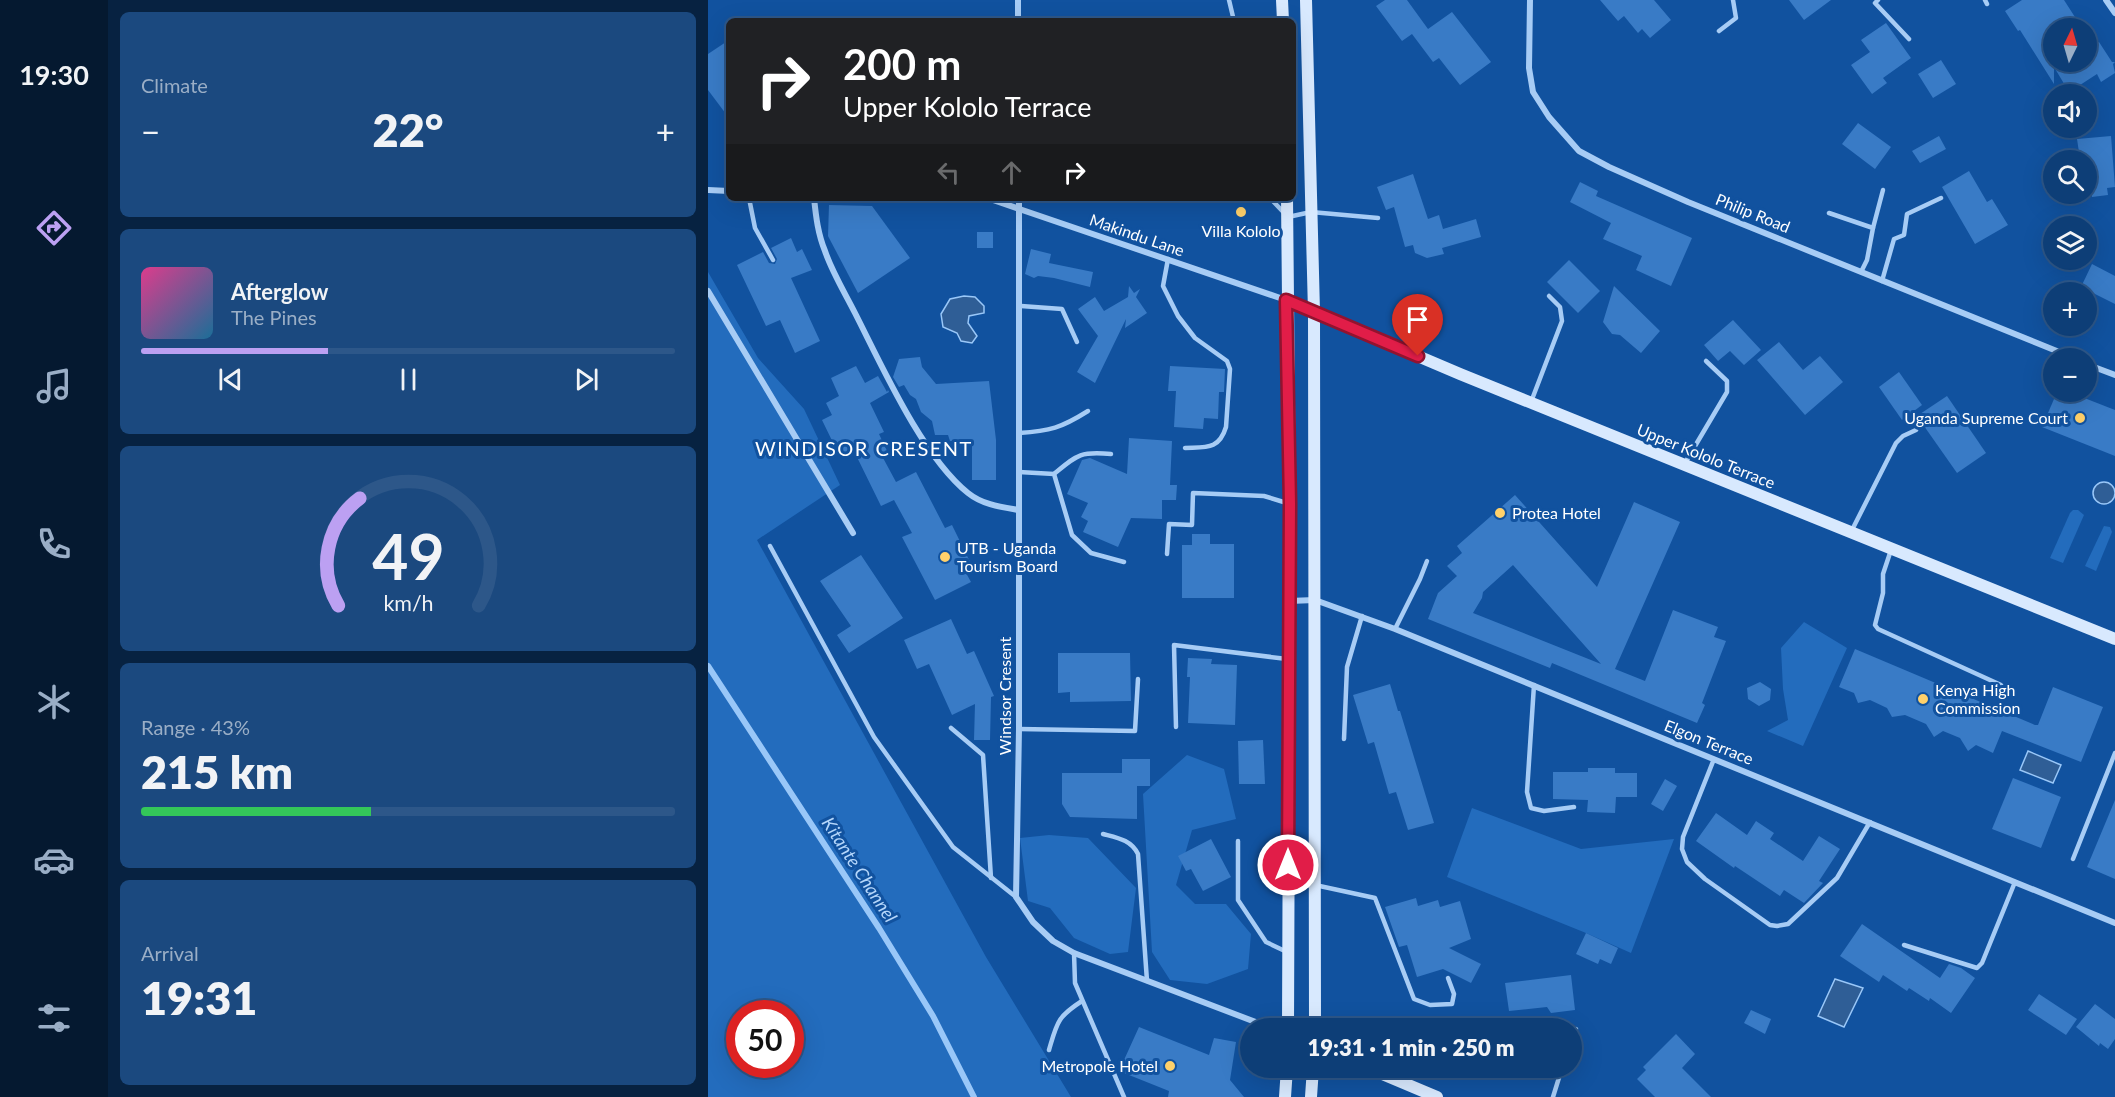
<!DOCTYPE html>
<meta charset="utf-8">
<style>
body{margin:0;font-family:Lato,sans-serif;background:#1b497f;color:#f1f3f6;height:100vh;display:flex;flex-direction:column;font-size:22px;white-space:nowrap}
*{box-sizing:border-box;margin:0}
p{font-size:20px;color:#9aaec6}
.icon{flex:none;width:33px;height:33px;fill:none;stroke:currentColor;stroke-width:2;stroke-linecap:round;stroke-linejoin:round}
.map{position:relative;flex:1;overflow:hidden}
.side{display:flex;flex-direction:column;gap:12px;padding:12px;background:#072241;width:600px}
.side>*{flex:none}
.top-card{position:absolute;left:18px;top:18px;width:570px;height:183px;border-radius:9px;box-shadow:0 6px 24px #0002,0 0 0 2px #2d5789;background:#202124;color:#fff;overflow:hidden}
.needle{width:39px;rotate:5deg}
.controls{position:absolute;left:1335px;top:18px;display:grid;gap:12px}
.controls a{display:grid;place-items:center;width:54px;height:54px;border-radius:50%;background:#0d3e77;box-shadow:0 6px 24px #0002,0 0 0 2px #2d5789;font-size:30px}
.speed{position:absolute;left:18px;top:1000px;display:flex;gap:12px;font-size:30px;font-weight:700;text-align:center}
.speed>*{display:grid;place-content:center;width:78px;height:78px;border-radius:50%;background:#0d3e77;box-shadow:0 6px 24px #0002,0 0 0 2px #2d5789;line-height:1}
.speed .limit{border:9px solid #d22;background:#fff;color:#111}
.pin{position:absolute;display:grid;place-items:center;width:51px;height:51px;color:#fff;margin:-62px -26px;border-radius:50% 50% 50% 0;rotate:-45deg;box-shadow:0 0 6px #0007}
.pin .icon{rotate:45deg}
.me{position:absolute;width:66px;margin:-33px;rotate:0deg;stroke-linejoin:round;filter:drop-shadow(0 0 4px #0008)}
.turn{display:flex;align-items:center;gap:21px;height:126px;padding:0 18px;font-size:27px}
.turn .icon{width:78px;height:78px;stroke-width:2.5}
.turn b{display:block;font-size:42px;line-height:51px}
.lanes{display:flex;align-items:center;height:57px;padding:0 18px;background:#0003;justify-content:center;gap:30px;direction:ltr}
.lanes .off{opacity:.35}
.big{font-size:45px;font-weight:800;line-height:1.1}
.side .tile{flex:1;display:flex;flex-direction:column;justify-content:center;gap:9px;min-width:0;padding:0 21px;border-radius:9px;background:#1b497f}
.side .dial{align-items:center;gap:0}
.dial svg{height:156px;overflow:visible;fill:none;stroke:#2d5789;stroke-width:7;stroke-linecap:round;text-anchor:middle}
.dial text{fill:#f1f3f6;stroke:none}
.song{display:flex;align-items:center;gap:18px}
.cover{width:72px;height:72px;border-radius:9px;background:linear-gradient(135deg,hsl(330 70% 55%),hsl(200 70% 35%))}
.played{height:6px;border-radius:3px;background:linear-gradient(90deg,#bca0f2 35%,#2d5789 35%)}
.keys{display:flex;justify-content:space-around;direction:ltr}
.heat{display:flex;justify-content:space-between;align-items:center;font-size:33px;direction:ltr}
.charge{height:9px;border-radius:4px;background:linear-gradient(90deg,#34c759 43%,#2d5789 0)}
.trip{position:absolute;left:532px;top:1018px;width:342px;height:60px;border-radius:30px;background:#0d3e77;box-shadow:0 6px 24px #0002,0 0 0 2px #2d5789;font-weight:800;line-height:60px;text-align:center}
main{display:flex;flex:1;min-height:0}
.dock{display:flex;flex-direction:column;width:108px;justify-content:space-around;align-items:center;background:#051930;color:#9aaec6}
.dock .icon{width:42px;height:42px}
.dock .active{color:#bca0f2}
.dock b{font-size:27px;color:#f1f3f6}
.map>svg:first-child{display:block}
</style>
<main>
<nav class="dock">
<b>19:30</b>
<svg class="icon active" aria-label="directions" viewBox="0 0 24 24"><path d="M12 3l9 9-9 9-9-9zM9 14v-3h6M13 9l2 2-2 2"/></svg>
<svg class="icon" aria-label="music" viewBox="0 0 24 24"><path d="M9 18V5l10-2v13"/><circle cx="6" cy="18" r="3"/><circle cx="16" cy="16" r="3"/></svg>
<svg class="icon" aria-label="phone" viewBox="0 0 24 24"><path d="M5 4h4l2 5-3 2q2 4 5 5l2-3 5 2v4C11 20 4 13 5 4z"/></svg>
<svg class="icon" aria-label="climate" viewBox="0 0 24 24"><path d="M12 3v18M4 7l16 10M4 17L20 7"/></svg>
<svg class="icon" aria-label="car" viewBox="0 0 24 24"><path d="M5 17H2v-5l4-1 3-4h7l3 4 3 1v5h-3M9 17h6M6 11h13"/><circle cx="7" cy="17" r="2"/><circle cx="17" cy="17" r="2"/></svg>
<svg class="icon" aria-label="filters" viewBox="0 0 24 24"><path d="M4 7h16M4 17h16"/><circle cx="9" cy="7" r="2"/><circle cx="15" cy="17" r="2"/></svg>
</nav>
<section class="side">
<div class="tile"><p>Climate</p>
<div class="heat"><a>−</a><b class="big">22°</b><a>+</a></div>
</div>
<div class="tile">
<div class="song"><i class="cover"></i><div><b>Afterglow</b><p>The Pines</p></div></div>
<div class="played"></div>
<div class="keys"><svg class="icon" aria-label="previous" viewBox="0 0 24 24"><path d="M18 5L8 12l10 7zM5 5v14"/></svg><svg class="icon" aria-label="pause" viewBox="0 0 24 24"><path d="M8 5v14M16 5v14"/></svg><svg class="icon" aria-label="next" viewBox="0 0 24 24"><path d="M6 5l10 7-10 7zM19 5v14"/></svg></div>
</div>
<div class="tile dial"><svg viewBox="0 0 100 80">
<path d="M14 69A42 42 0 1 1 86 69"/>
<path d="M14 69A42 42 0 0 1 25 14" stroke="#bca0f2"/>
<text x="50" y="56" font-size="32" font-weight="700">49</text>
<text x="50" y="72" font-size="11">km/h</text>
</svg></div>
<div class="tile"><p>Range · 43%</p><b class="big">215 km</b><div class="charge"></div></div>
<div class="tile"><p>Arrival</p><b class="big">19:31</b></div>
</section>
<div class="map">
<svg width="1407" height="1097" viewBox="0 0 1407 1097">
<rect width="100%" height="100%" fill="#11529f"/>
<!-- green -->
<g fill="#236cbd" fill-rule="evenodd">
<path d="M 0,272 L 50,358 L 96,409 L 132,485 L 49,540 L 278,957 L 363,1097 L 0,1097 ZM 32,1014 L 82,1014 L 82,1065 L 32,1065 Z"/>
<polygon points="1365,510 1370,510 1376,515 1355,563 1342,558 1362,513"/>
<polygon points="1396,526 1402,527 1404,532 1388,571 1377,566"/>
<polygon points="1096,622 1139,648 1095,746 1059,731 1080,720 1075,689 1073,648"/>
<polygon points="479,755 516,769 528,819 484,830 468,885 487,904 518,904 543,934 540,969 499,984 462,980 444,952 435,794"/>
<polygon points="764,808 873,849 966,839 923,953 878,933 739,877"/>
<polygon points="341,835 380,838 428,888 420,952 402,954 366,938 342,908 320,901 312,838"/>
</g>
<!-- water -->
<g fill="#2f5e96" stroke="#99c7f8" stroke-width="1.5">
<polygon points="256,296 267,297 276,306 276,313 261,316 260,323 269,336 264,343 253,341 249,333 235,327 233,314 242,299"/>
<circle cx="1396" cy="493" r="11"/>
<polygon points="1320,751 1353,765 1345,783 1312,770"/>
<polygon points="1127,979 1155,988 1136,1027 1110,1016"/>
</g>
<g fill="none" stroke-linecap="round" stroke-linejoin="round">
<!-- stream -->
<polyline stroke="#99c7f8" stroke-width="6" points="0,666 171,928 225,1016 266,1097"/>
</g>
<!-- building -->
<g fill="#397bc6" fill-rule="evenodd">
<polygon points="677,0 699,0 720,29 744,12 783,62 752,85 731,58 725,62 704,34 694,41 668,6"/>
<polygon points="892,0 946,0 963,20 942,38 934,29 930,33 916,16 910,21"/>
<polygon points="1081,0 1123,0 1096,20"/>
<polygon points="1314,0 1356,0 1374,28 1346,28 1346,62 1378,62 1378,49 1391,42 1404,62 1407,62 1405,64 1407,73 1393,82 1389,74 1369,87 1366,83 1358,87 1346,67 1346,84 1312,30 1310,31 1297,11"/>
<polygon points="1178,23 1203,58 1175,78 1179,83 1164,94 1143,65 1162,52 1153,40"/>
<polygon points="21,40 21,118 0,90 0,54"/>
<polygon points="1233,60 1248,84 1225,98 1210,74"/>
<polygon points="1150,123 1183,147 1167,169 1134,144"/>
<polygon points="1231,136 1238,149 1212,163 1204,151"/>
<polygon points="1403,136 1407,187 1399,188 1400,195 1384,197 1379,159 1372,159 1369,139"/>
<polygon points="1261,171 1279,202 1284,199 1300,225 1267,244 1234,187"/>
<polygon points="705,174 720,219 731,215 735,229 768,219 773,237 734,248 736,254 719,258 707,253 705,245 697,247 686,207 678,210 669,187"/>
<polygon points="872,182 890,191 888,196 984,238 963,286 928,270 934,256 895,239 903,223 862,202"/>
<polygon points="121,205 164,206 202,258 150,293 120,236"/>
<rect x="269" y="232" width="16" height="16"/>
<polygon points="83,238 89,252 94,249 104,270 83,278 112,341 87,353 72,320 58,326 29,265 55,252 61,263 67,264 69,259 63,248"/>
<polygon points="323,249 343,254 341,263 385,272 382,287 346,278 330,276 326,278 317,274"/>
<polygon points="861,260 892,291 870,313 839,282"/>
<polygon points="1384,264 1407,276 1407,304 1373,287"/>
<polygon points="421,286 426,293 432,289 428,297 439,313 417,328 418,319 387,383 369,372 390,336 370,309 387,297 396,311 420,297"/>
<polygon points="906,286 952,331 933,353 912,335 904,334 895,322"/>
<polygon points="1025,320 1053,350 1036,365 1022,351 1010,361 996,345"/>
<polygon points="1071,342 1095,370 1112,356 1135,382 1097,415 1049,360"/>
<polygon points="212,357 214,367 228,384 281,381 288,440 288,480 264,480 264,441 242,441 240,435 227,435 224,421 213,412 208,399 202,395 196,385 191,387 185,377 191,359"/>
<polygon points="148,366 157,383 170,376 179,392 180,390 181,392 162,403 176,432 171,434 180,453 174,456 188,482 208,472 237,528 244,525 266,570 258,573 263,582 227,600 194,537 204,533 186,500 173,506 145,449 131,455 114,420 124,415 118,403 131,396 123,378"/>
<polygon points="462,366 517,369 516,392 511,392 510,419 496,418 495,429 466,427 468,391 460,391"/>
<polygon points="1191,372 1214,405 1194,420 1171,387"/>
<polygon points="1349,392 1361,392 1407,410 1407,456 1334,427"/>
<polygon points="1239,396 1278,453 1249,473 1209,416"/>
<polygon points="421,438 464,441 462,485 469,485 468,500 454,500 454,519 423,518 410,547 375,532 380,521 373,517 380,503 359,494 374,460 382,458 419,474"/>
<path d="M 807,495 L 889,587 L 926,502 L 972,522 L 907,669 L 937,681 L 965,610 L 1010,627 L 1006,637 L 1018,641 L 994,703 L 997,705 L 989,723 L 844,663 L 842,668 L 720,619 L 730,593 L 749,576 L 739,566 L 754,553 L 749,546 ZM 805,565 L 893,664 L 765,613 L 774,598 L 775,592 Z"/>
<polygon points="484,534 502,534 502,544 526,544 526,598 474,598 474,545 484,545"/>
<polygon points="153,555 195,618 141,653 129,635 143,626 112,581"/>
<polygon points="243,619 259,654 266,651 286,696 283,697 282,740 266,740 267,704 244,715 221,664 209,669 196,640"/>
<polygon points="1147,649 1327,725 1330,725 1345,687 1395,707 1373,762 1294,731 1285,753 1268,745 1260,751 1252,738 1235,731 1226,737 1218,724 1197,715 1184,717 1179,708 1162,700 1150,703 1146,693 1131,687"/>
<polygon points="350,653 422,653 423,701 362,702 362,692 350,693"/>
<polygon points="480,658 504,659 503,664 529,665 527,725 480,723 482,677 479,677"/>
<polygon points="1052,682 1063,689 1062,700 1051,706 1040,699 1039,688"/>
<polygon points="682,684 690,711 692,711 726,823 700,830 688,792 681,794 666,742 660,744 645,695"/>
<polygon points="555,740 557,784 531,784 530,741"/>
<polygon points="414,759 442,759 442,786 429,786 429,819 362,817 354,804 354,773 414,773"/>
<polygon points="880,768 907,768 907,773 929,773 929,797 908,797 907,813 879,812 880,800 845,799 845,772 880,772"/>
<polygon points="1305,778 1353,797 1333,848 1284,829"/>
<polygon points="957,779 969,786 955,811 943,804"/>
<polygon points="1407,800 1407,879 1379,867"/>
<polygon points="1008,813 1039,835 1048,821 1066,833 1062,839 1095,861 1111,836 1132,849 1111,881 1115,883 1096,903 1076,890 1072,896 1027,866 1026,868 988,841"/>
<polygon points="503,839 523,877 495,891 483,869 478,871 470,856"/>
<polygon points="708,898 710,906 730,900 732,907 752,901 763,939 741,948 773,964 763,983 735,969 709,977 699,945 691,947 677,907"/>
<polygon points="1154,924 1232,978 1241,964 1253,968 1267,978 1243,1013 1222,998 1221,1001 1201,988 1199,991 1175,975 1171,982 1132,956"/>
<polygon points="878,933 910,948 903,964 892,959 890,964 868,954"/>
<polygon points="863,975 867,1010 843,1013 839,1007 801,1011 797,983"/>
<polygon points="1331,994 1369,1019 1358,1035 1320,1010"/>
<polygon points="1387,1004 1407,1019 1407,1039 1400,1049 1392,1043 1391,1046 1368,1027"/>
<polygon points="1043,1010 1063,1019 1057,1034 1036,1023"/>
<polygon points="431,1027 501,1055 506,1038 528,1042 522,1080 536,1097 460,1097 461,1091 411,1071"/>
<polygon points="968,1034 987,1054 974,1068 1003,1097 947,1097 929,1079 938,1070 935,1067"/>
</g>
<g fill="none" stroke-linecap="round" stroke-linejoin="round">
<!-- lane -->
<g stroke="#a7ccf5" stroke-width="4.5">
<polyline points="521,0 526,21"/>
<polyline points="1170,0 1167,3 1201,39"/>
<polyline points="1277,0 1279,4"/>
<polyline points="1011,31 1028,18 1025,0"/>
<polyline points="41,198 47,228 65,260"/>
<polyline points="562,198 580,217 603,212 670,218"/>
<polyline points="1121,213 1165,228 1159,260 1153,272"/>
<polyline points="1165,228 1175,190"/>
<path d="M 460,259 L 455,286 L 470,316 L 487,338 L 519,361 L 522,369 L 518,427 C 511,450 498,447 477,448"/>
<polyline points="1174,281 1186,239 1196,235 1199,214 1233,198"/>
<polyline points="313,306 354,309 369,342"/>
<polyline points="823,402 854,321 852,307 841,296"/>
<path d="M 311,433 C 342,431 353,428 380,411"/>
<polyline points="977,463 1019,392 1019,381 998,361"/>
<polyline points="311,472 346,474 364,535 383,553 416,562"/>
<path d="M 346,474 C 369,455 372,451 403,454"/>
<polyline points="1143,532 1188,443 1195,436 1208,430"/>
<polyline points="62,546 166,737 245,847 308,897"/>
<polyline points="1183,550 1175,574 1175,593 1167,625 1170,629 1293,685"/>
<polyline points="459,554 461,524 484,525 485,493 556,496 582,504"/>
<polyline points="687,629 712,579 719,561"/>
<polyline points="826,685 819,792 823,808 836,811 866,807"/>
<polyline points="468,727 466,645 579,659"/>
<polyline points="243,728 275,755 283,878"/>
<polyline points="311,729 427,731 430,679"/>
<polyline points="636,739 639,667 654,616"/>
<polyline points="1006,759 975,837 974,849 979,862 997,879 1062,925 1069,926 1080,924 1129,878 1162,822"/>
<path d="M 395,834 C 410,838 423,840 430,854 L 439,981"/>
<polyline points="530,841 530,900 558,942 579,952"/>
<polyline points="1365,859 1407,753"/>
<polyline points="582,887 607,885 667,898 706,999 722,1005 744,1004 746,994 740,978"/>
<polyline points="1196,945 1269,968 1274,963 1307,882"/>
<polyline points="366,953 367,983 416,1097"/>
<polyline points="864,1040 868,1029"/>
<path d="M 341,1050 C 349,1023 349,1017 374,1001"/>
<polyline points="845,1097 854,1068"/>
</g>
<!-- street -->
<g stroke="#a7ccf5" stroke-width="6">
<polyline points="310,0 310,21"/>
<polyline points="822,0 821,68 825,92 841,117 871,151 901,167 980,202 1366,358"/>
<polyline points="1398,0 1407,13"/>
<polyline points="0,190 21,191"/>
<path d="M 106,198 C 108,217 110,234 117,251 C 124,272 137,293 147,313 C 174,366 214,456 260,493 C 275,505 293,507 311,510"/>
<polyline points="271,198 285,200 578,300"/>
<polyline points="311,198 311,729 308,897 325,922 345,941 366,953 566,1029"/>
<polyline points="0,291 145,533"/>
<polyline points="1378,364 1407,375"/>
<polyline points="581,601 607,600 687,629 1407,923"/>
</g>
<!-- secondary -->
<g stroke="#d8e9fe" stroke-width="12">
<polyline points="574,0 575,21"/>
<polyline points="598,0 606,312 607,1029"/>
<polyline points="579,198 582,504 580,1029"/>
<polyline points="578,300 752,374 1407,639"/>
<polyline points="660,1068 729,1097"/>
<polyline points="577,1097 579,1068"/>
<polyline points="603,1097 605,1068"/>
</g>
</g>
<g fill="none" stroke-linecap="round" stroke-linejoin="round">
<defs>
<polyline id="route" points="580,865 582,504 578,300 710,356"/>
</defs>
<!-- route casing -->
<use href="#route" stroke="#92132f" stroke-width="15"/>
<!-- route -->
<use href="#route" stroke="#e11d48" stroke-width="10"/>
</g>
<!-- markers -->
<g fill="#ffd16b" stroke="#11529f" stroke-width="2">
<circle cx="533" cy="212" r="6"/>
<circle cx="1372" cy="418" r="6"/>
<circle cx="792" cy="513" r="6"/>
<circle cx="237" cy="557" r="6"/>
<circle cx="1215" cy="699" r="6"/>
<circle cx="462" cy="1066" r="6"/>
</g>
<g text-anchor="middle" stroke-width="6" stroke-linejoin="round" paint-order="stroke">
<!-- street labels -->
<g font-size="16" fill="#fff" stroke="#11529f">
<text transform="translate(1045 213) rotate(22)" y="6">Philip Road</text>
<text transform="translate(429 235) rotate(19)" y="6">Makindu Lane</text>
<text transform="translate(998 456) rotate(22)" y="6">Upper Kololo Terrace</text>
<text transform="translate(297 696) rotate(-90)" y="6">Windsor Cresent</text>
<text transform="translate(1001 742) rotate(22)" y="6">Elgon Terrace</text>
</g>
<!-- poi labels -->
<g font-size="16" fill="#fff" stroke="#11529f" text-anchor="start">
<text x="533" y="237" text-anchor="middle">Villa Kololo</text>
<text x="1360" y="424" text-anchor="end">Uganda Supreme Court</text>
<text x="804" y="519">Protea Hotel</text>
<text x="249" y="554">UTB - Uganda<tspan x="249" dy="18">Tourism Board</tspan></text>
<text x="1227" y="696">Kenya High<tspan x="1227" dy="18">Commission</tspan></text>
<text x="450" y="1072" text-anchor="end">Metropole Hotel</text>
</g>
<!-- water labels -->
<g font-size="18" font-style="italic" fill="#b4d6fb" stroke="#11529f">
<text transform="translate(151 870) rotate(57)" y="6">Kitante Channel</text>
</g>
<!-- quarter labels -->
<g font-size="20" letter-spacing="1.5" fill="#fff" stroke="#11529f">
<text x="156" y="456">WINDISOR CRESENT</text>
</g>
</g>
</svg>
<div class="controls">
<a><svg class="needle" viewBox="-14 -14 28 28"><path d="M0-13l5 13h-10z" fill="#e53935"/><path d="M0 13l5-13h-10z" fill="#9aaec6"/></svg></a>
<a><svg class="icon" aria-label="sound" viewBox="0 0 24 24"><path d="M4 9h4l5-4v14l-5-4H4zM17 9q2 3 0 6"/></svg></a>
<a><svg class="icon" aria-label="search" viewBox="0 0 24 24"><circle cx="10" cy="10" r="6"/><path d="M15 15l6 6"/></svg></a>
<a><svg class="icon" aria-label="layers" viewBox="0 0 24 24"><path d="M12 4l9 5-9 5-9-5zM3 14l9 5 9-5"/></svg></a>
<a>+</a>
<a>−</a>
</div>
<div class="speed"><div class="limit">50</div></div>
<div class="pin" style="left:710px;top:356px;background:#d93025"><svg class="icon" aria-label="arrive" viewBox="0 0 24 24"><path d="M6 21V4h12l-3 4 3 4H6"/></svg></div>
<svg class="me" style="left:580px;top:865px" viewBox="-20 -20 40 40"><circle r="17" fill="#e11d48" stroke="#fff" stroke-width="3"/><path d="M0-11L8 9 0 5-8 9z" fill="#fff"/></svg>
<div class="trip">19:31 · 1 min · 250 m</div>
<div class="top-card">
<div class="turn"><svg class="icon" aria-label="right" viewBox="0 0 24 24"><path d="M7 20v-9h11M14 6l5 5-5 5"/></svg><div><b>200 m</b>Upper Kololo Terrace</div></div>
<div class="lanes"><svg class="icon off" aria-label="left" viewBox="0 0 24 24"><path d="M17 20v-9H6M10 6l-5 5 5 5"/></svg><svg class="icon off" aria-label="ahead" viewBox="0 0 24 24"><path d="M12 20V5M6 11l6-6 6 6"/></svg><svg class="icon" aria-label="right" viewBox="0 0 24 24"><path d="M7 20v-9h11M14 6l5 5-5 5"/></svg></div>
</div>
</div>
</main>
